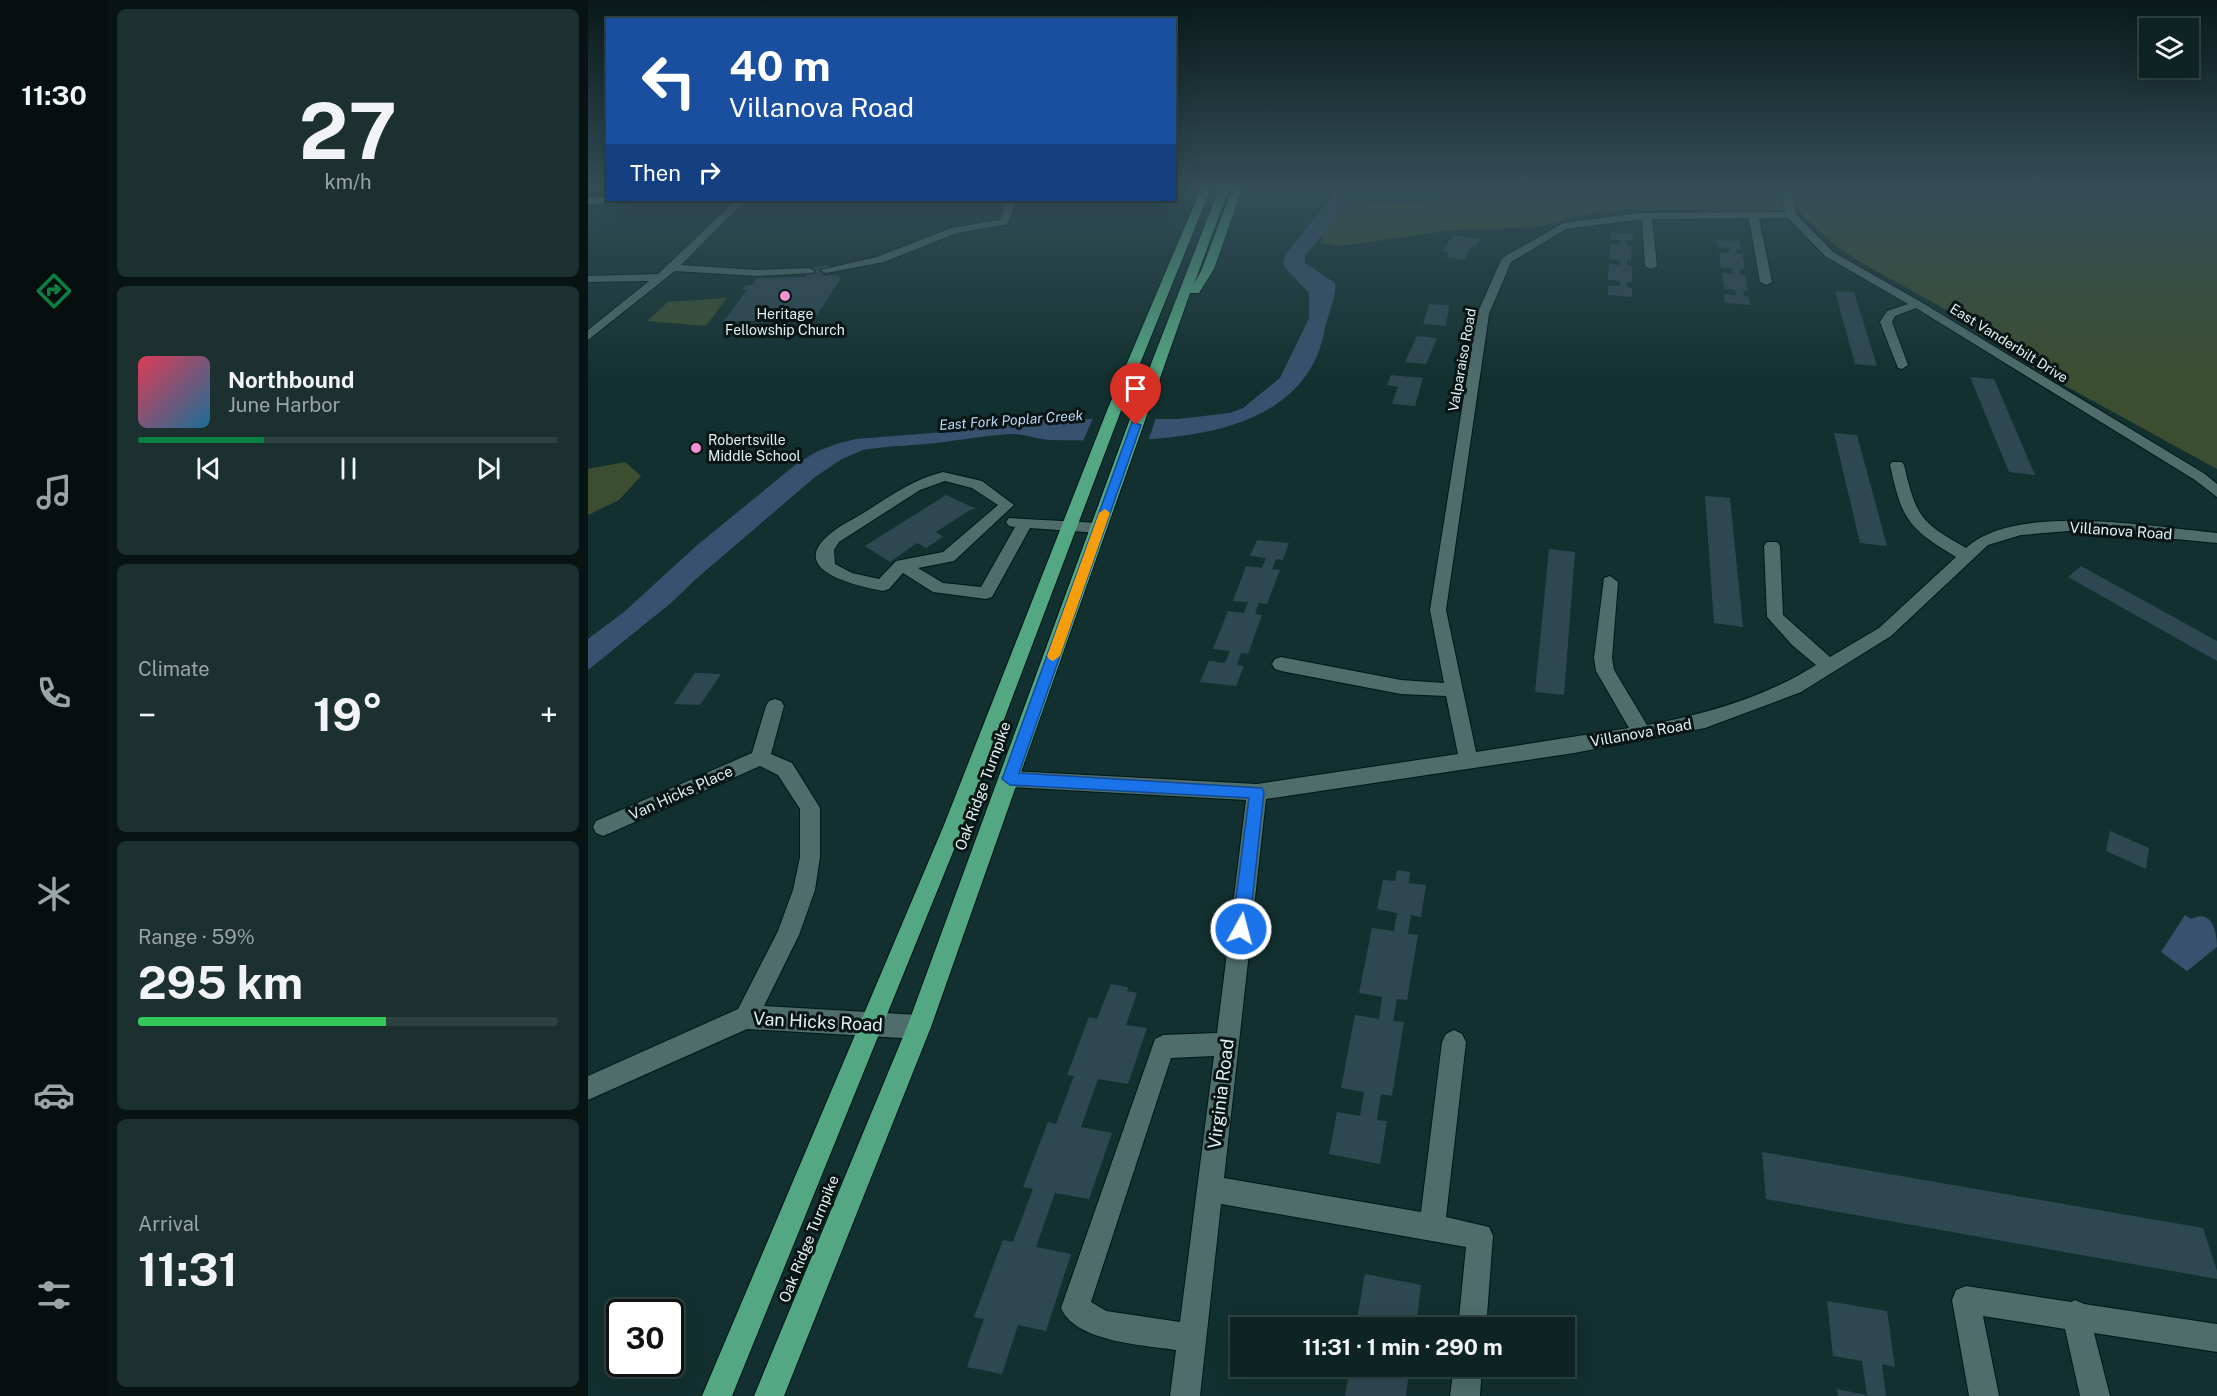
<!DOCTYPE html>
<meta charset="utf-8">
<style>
body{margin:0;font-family:"Public Sans",sans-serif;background:#1c3030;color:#f1f3f6;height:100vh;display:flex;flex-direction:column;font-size:22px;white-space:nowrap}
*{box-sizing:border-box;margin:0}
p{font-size:20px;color:#9ba4a6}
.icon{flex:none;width:33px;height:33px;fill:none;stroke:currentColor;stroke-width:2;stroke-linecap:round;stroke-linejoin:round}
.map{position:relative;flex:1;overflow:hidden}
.side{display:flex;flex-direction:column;gap:9px;padding:9px;background:#081413;width:480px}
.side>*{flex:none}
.top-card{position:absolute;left:18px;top:18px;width:570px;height:183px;border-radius:0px;box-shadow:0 6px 24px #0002,0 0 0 2px #2e4141;background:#1a4fa0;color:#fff;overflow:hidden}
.controls{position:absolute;left:1551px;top:18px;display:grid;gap:12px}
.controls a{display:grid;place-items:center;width:60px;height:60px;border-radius:0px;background:#0e2423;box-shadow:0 6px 24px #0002,0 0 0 2px #2e4141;font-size:30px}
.speed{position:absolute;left:18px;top:1299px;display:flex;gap:12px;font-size:30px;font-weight:700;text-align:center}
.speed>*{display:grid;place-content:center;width:78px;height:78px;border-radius:50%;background:#0e2423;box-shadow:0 6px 24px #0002,0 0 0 2px #2e4141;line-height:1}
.speed .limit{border:3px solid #111;border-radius:9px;background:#fff;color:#111}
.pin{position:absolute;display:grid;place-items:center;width:51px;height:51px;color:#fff;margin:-62px -26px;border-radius:50% 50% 50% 0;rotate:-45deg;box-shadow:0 0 6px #0007}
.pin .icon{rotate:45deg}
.me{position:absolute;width:66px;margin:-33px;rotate:7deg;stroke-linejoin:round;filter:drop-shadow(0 0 4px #0008)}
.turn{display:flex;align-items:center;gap:21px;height:126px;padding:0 24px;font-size:27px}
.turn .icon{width:78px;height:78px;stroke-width:2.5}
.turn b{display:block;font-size:42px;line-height:51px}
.then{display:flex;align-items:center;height:57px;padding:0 24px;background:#0003;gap:12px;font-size:22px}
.big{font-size:45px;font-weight:700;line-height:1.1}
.side .widget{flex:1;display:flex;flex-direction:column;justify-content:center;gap:9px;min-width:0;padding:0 21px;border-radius:9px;background:#1c3030}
.side .dial{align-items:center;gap:0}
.dial b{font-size:78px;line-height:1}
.song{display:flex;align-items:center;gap:18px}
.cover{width:72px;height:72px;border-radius:9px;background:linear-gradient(135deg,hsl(350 70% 55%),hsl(200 70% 35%))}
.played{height:6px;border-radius:3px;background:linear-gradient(90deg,#0b8043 30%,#2e4141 30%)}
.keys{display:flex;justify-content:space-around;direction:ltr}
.heat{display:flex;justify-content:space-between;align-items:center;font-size:33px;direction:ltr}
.charge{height:9px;border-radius:4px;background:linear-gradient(90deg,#34c759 59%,#2e4141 0)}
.trip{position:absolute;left:642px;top:1317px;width:345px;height:60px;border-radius:0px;background:#0e2423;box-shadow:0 6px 24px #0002,0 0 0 2px #2e4141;font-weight:700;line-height:60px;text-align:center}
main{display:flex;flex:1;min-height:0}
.tabs{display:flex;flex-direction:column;width:108px;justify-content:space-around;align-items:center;background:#060e0e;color:#9ba4a6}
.tabs .icon{width:42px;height:42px}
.tabs .selected{color:#0b8043}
.tabs b{font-size:27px;color:#f1f3f6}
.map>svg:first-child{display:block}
</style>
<main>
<nav class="tabs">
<b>11:30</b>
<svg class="icon selected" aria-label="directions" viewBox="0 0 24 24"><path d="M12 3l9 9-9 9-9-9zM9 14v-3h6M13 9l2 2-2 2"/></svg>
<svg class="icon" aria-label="music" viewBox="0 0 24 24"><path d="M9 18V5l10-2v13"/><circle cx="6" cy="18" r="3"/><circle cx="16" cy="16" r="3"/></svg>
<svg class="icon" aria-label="phone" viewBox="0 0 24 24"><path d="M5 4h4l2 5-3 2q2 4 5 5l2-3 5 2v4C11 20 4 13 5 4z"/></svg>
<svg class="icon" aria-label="climate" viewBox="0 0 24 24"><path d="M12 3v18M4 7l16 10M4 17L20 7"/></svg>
<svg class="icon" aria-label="car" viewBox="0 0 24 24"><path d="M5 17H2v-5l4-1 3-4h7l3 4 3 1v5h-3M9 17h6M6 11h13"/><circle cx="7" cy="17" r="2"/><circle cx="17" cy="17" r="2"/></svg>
<svg class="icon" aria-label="filters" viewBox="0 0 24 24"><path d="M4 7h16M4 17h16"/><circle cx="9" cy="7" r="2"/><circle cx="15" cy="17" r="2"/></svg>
</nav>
<section class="side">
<div class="widget dial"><b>27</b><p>km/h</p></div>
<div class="widget">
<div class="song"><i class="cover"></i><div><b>Northbound</b><p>June Harbor</p></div></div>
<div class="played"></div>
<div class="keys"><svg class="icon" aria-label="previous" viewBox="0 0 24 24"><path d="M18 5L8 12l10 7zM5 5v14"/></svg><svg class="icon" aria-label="pause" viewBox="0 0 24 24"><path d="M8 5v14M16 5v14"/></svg><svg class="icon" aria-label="next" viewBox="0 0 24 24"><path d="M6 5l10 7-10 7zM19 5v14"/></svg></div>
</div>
<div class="widget"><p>Climate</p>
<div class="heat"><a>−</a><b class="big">19°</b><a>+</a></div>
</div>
<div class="widget"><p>Range · 59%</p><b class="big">295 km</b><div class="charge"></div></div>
<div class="widget"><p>Arrival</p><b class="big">11:31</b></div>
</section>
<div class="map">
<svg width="1629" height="1396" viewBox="0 0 1629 1396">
<rect width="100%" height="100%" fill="#12302f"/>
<!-- green -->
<g fill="#3c4e30">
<path d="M 888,186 L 1629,186 L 1629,469 L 1452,372 L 1373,318 L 1272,262 L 1247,245 L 1215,216 L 1212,211 L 1038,209 L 1007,212 L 948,227 L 855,231 L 769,244 L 746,246 L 733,243 C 733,233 755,204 765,201 C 798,203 862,208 888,186 Z"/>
<polygon points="139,298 118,326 59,321 80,302"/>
<polygon points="37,462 53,476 31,500 0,515 0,469"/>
</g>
<!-- water -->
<g fill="#37516e">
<path d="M 753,186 L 770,186 L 759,198 L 749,217 L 717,256 L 717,263 L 747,283 C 749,297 740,314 737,328 C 717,447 558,442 465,440 C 451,440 438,434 424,434 C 401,435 379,439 356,442 C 329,446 302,445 275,450 L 254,459 L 227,477 L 108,579 L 83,603 L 0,670 L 0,639 L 36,612 L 107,547 L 207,465 L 228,452 L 248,444 L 268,439 L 344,433 L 450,419 L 590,419 L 642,413 L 655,408 L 692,378 L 721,318 L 721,293 L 697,268 L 695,262 L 698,254 Z"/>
<path d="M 1597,915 L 1603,919 C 1624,908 1629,931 1629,947 L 1599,971 L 1573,952 Z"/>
</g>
<!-- pier -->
<polygon fill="#12302f" points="569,415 560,441 495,441 506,416"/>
<!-- building -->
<g fill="#2e4852">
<polygon points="1022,232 1045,234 1045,241 1039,240 1039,246 1044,246 1043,261 1039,260 1039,265 1044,266 1044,282 1039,282 1039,287 1044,288 1044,297 1020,295 1020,286 1032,286 1032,281 1020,280 1021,264 1032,265 1032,260 1021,259 1022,244 1032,245 1032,240 1022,240"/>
<polygon points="865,235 893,239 888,247 883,247 876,260 858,257 861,252 855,251"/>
<polygon points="1129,240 1152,241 1153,249 1148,249 1149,254 1154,254 1157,269 1152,269 1153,275 1157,275 1160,291 1155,290 1156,296 1161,297 1162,305 1137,303 1136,294 1148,295 1147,290 1136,289 1134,273 1145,274 1144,268 1133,268 1131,252 1142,253 1141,248 1130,247"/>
<polygon points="241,265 235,276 248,275 253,278 227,318 135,322 159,290 154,290 158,285 164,285 169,278 217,277 223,268"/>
<polygon points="1247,291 1266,292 1289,366 1267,364"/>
<polygon points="841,304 861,305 858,326 835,324"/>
<polygon points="829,336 849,338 838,364 817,362"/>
<polygon points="803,375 835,378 827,406 804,404 810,387 799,385"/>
<polygon points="1382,377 1406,379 1447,475 1421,472"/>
<polygon points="1246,433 1269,435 1299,546 1272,543"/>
<polygon points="358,495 388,509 382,510 348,532 355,537 338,548 329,543 302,562 277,546"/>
<polygon points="1117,496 1142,498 1155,627 1126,623"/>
<polygon points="669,540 701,543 695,560 688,559 684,569 692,570 679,604 671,603 667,614 674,615 660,654 653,653 649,665 656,666 648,686 612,682 621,661 637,663 642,651 625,649 640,611 656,613 660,602 645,601 658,566 674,568 678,558 662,556"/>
<polygon points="961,549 987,552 976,695 947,692"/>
<polygon points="1493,566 1629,641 1629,661 1480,577"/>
<polygon points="107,673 133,674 112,705 86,704"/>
<polygon points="1522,831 1561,848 1558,869 1518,851"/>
<polygon points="809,870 822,872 821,883 838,885 833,917 823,915 820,934 830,935 819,1000 809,999 805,1021 816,1022 804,1096 793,1094 789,1120 799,1121 792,1164 741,1154 749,1112 772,1116 776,1092 753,1088 767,1015 791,1019 794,997 771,993 784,928 806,931 809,913 789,909 795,880 807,881"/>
<polygon points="523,984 540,987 539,991 549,993 538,1025 559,1028 540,1084 510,1079 493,1127 524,1133 501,1199 467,1193 448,1247 483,1254 458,1331 430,1325 414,1374 379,1367 396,1319 386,1317 415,1240 425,1242 445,1189 435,1187 460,1122 468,1124 486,1076 479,1075 501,1017 509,1019"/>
<polygon points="1174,1152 1615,1228 1629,1271 1629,1279 1178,1199"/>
<polygon points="777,1274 833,1285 828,1328 768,1325"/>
<polygon points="1239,1301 1299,1311 1307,1367 1294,1364 1298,1396 1279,1396 1274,1361 1245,1356"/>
<polygon points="762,1366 810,1366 821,1371 818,1396 757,1396"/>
<polygon points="1249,1389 1278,1395 1277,1396 1250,1396"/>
</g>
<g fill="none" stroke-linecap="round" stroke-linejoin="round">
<defs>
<g id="minor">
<polygon points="815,186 836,186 813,192 808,189"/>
<path d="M 1193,186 L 1203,186 L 1208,214 L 1245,252 L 1333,302 L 1617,474 L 1629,484 L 1629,497 L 1607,480 L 1328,308 L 1307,316 L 1304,322 L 1320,365 L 1314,369 L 1310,368 L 1292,322 L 1299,311 L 1320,304 L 1237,256 L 1200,218 L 1171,218 L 1184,282 L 1178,285 L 1172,282 L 1161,218 L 1064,219 L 1069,266 L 1063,269 L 1057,266 L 1054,219 L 978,229 L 923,262 L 901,314 L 858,610 L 888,752 L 1041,728 L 1008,671 L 1006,658 L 1016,578 L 1022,576 L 1030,582 L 1024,658 L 1026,670 L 1059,725 C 1118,714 1177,697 1228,665 L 1204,645 L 1179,617 L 1176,546 L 1179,542 L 1189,542 L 1192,546 L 1195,615 L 1242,657 L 1291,628 L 1368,557 C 1320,528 1314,520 1302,465 L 1304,462 L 1314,462 L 1316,465 C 1328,516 1332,522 1378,548 C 1428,502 1564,527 1629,533 L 1629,543 L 1493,530 L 1433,535 L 1400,545 L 1303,636 L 1213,692 L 1117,728 L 986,753 L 678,799 L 636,1178 L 833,1212 L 854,1042 L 858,1034 L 866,1030 L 874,1034 L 878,1042 L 858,1217 L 901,1227 L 905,1236 L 898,1328 L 870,1328 L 878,1247 L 633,1204 L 612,1396 L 582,1396 L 588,1350 C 556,1345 487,1342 473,1308 L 567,1039 L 575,1035 L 629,1033 L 658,800 L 422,787 L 415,785 L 412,779 L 415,773 L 422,771 L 669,784 L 870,754 L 858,696 L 813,694 L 693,671 L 687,669 L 684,664 L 687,659 L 693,657 L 813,680 L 856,683 L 842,610 L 889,314 L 914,258 L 975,223 L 1050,213 L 1197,212 ZM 626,1056 L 592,1322 L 518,1311 L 503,1302 L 583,1058 Z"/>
<polygon points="148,200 158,200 93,265 169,270 221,268 227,271 225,273 169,276 87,271 0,340 0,330 61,281 0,282 0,276 70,274"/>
<polygon points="418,200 428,200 420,224 369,233 296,262 238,273 232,270 289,257 363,228 412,220"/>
<path d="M 355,472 L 394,481 L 426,505 L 366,561 L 330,568 L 355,583 L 393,587 L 427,527 L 421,526 L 418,522 L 421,518 L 511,523 L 519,528 L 511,533 L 442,528 L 404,597 L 398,599 L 345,592 L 315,573 L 301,589 L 295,591 C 270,586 197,571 242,534 C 252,525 266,519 277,512 C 302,496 326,479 355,472 ZM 357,481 L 384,488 L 410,505 L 355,552 L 308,561 L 291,579 L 264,573 L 247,564 L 246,550 L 251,542 L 332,490 Z"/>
<polygon points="187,699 193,701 196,706 183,754 204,763 232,808 232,857 227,890 211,935 176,1006 331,1015 339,1019 343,1027 339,1035 331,1039 159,1029 0,1100 0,1076 150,1009 190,931 205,890 212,857 212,809 190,775 172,766 22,833 15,836 8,833 5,827 8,821 164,753 178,706 181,701"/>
<polygon points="1378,1286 1483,1302 1487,1300 1496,1304 1629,1324 1629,1352 1506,1333 1522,1396 1492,1396 1477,1329 1395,1316 1411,1396 1381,1396 1364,1300 1368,1290"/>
<polygon points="866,1366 894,1366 892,1396 862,1396"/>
</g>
<g id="highway">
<polygon points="614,186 624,186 534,408 376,825 144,1396 114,1396 356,825 520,408"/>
<polygon points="632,186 642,186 606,284 614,269 645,186 655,186 626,269 611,293 602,293 343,1027 196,1396 166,1396 319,1027 546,408"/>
<polygon points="20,197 20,200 40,200 35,203 0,204 0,198"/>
</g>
</defs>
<!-- minor casing -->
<use href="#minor" stroke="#001717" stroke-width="2"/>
<!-- highway casing -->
<use href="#highway" stroke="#001717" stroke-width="2"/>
<!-- minor -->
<use href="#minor" fill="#4e6d6b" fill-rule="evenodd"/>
<!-- highway -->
<use href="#highway" fill="#54a783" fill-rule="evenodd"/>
</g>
<!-- sky -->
<linearGradient id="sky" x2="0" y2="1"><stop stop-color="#0a1a1a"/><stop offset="0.49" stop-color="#334e58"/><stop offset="1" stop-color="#334e58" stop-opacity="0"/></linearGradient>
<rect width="1629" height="381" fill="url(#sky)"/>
<!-- route -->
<polygon fill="#1a73e8" stroke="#114b97" stroke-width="1.5" points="544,422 553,425 431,773 674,788 676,792 661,929 658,935 653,937 647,935 644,929 661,798 422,785 414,779"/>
<!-- slow -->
<polygon fill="#f59e0b" points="517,509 522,513 472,656 465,661 461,659 459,656 511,513"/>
<!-- markers -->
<g fill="#f391d5" stroke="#091515" stroke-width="2">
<circle cx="197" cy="296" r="6"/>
<circle cx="108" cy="448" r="6"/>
</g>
<g text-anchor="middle" stroke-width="6" stroke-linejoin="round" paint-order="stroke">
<!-- far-poi labels -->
<g font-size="14" fill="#dff0ef" stroke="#091515">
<text x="197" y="319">Heritage<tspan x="197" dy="16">Fellowship Church</tspan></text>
<text x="120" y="445" text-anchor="start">Robertsville<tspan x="120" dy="16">Middle School</tspan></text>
</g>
<!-- far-street labels -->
<g font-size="14" fill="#dff0ef" stroke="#091515">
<text transform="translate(1421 343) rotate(32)" y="5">East Vanderbilt Drive</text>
<text transform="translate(874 360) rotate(-80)" y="5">Valparaiso Road</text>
</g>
<!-- far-water labels -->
<g font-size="14" font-style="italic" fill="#bcd8f7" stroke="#091515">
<text transform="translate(423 420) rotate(-4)" y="5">East Fork Poplar Creek</text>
</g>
<!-- street labels -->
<g font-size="15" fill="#dff0ef" stroke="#091515">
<text transform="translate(1533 531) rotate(4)" y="5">Villanova Road</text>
<text transform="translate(1053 733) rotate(-10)" y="5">Villanova Road</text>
<text transform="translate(395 786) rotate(-70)" y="5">Oak Ridge Turnpike</text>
<text transform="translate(93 793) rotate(-24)" y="5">Van Hicks Place</text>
<text transform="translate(221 1239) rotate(-68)" y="5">Oak Ridge Turnpike</text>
</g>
<!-- near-street labels -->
<g font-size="18" fill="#dff0ef" stroke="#091515">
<text transform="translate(230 1022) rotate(3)" y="6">Van Hicks Road</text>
<text transform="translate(633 1094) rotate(-83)" y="6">Virginia Road</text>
</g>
</g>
</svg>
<div class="controls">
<a><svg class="icon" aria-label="layers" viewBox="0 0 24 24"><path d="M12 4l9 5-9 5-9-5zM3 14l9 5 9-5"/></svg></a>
</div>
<div class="speed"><div class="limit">30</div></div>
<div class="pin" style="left:548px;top:425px;background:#d93025"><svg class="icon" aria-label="arrive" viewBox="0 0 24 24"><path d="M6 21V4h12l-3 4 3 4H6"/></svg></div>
<svg class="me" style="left:653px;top:929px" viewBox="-20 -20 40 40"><circle r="17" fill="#1a73e8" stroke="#fff" stroke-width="3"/><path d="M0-11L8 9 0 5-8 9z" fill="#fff"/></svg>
<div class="trip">11:31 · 1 min · 290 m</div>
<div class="top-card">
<div class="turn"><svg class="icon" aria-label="left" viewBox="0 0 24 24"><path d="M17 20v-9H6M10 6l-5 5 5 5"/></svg><div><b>40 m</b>Villanova Road</div></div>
<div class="then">Then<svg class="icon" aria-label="right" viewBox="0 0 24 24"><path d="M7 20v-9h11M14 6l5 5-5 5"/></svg></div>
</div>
</div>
</main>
